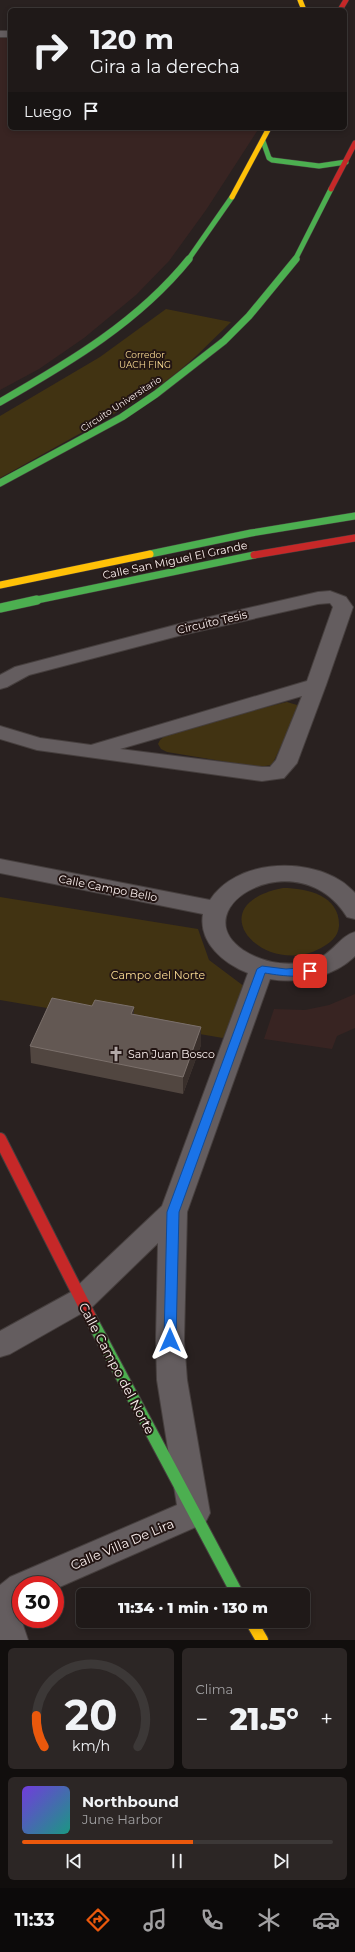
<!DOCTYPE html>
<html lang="es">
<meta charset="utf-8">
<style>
body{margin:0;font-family:Montserrat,sans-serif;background:#2c2625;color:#f1f3f6;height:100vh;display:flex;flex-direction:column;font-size:15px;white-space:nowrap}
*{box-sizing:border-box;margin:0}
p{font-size:13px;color:#a1a0a2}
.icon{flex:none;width:22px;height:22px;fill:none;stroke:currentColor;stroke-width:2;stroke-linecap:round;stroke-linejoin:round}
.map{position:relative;height:1640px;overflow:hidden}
.details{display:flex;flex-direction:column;gap:8px;padding:8px;background:#110e0d;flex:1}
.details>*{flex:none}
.hud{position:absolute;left:8px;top:8px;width:339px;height:122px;border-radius:6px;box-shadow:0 2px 6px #0003,0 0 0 1px #3c3837;background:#1f1918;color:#f1f3f6;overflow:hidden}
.speed{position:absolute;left:12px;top:1576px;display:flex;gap:8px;font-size:20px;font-weight:700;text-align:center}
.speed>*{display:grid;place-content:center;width:52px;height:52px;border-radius:50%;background:#1f1918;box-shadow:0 2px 6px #0003,0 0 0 1px #3c3837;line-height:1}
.speed .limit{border:6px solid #d22;background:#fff;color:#111}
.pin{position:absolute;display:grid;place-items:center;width:34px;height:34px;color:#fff;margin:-17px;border-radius:8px;box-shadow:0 2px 6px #0006}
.me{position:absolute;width:44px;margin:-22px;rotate:0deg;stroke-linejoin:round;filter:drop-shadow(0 0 3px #0008)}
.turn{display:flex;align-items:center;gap:14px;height:84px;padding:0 16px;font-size:18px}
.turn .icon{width:52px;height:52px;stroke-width:2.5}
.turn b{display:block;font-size:28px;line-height:34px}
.then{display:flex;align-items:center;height:38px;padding:0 16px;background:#0003;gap:8px;font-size:15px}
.big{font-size:30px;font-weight:800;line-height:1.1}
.details .widget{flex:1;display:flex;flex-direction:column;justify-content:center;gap:6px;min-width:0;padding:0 14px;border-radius:6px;background:#2c2625}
.details .dial{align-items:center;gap:0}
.dial svg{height:104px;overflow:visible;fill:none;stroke:#3c3837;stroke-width:7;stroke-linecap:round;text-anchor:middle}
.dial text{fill:#f1f3f6;stroke:none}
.song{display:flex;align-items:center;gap:12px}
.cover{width:48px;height:48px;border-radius:6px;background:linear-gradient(135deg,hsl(260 70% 55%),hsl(170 70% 35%))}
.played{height:4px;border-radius:2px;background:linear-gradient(90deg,#ea580c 55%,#3c3837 55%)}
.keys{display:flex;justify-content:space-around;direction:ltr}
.heat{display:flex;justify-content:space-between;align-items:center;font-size:22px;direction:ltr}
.details .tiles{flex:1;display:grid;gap:8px;grid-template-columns:1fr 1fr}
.widget:last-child{grid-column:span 2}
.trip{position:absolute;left:76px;top:1588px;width:234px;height:40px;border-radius:6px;background:#1f1918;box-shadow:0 2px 6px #0003,0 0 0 1px #3c3837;font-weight:800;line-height:40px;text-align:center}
.tab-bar{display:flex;height:64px;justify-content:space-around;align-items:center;background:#0c0a0a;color:#a1a0a2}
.tab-bar .icon{width:28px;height:28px}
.tab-bar .active{color:#ea580c}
.tab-bar b{font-size:18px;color:#f1f3f6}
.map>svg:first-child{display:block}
</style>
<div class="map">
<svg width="355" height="1640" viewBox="0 0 355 1640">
<rect width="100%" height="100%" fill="#292120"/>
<!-- built -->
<g fill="#382422">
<polygon points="0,38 10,38 10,128 259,128 206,210 169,261 136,295 84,338 39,369 0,390"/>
<polygon points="355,994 355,1028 337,1036 332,1049 264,1039 274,1009 305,1010 329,1005"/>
</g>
<!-- green -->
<g fill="#413312">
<path d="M 166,309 L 231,322 C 210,342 188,366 163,383 C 111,418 55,447 0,478 L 0,416 L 100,357 Z"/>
<polygon points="287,702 297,705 298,710 272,765 258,767 167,752 161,749 158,744 160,740 172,730"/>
<path d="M 283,888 C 308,888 340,896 339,926 C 338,937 330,943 321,948 C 264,979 196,905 283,888 Z"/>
<polygon points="0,897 198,929 209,960 245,987 223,1038 0,1000"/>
</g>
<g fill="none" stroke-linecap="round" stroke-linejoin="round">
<defs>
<g id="street">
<rect x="0" y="31" width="10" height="6"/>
<path d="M 330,591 L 346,597 L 353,607 L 326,685 L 297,763 L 284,778 L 262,781 L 37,750 L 0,739 L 0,726 L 40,738 L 91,745 L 307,681 L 333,607 L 330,603 L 318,604 L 182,635 L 29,675 L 7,687 L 0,689 L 0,675 L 15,667 L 179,624 L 318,592 ZM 302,696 L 276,760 L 270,767 L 262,767 L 120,749 Z"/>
<path d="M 0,859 L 210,900 C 236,860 304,857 341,881 C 346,884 351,889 355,893 L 355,919 L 347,917 C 299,839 181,907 243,950 C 263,963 284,966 307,962 C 332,958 337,937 355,932 L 355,956 C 334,977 299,984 270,979 L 187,1212 L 184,1341 L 187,1380 L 210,1513 L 205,1523 L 55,1589 L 55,1585 L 21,1585 L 21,1619 L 28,1640 L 0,1640 L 0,1585 L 10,1577 L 177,1505 L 157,1380 L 156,1341 L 158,1243 L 91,1308 L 10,1354 L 0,1357 L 0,1331 L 71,1292 L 162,1206 L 248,973 C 225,964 198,943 203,914 L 0,873 Z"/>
</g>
<g id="fast-far3">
<polyline points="263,141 269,158 272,160 319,166 346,162"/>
<polyline points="188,260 232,197"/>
<polyline points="295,260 331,189"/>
</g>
<g id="fast-far2">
<path d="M 0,402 C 70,362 138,322 189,259"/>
<polyline points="0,483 122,417 156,394 224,341 249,316 296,259"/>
<polyline points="150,554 251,533 355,516"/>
<polyline points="32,601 254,555"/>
</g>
<polyline id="fast-far1" points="0,608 37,600"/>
<polyline id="fast" points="90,1317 238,1595"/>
<g id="slow-far2">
<polyline points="300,0 304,10"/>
<polyline points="232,197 269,128"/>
</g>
<polyline id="slow-far1" points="0,585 150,554"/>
<polyline id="slow" points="251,1621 262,1640"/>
<g id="jam-far2">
<polyline points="340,10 346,0"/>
<polyline points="331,189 355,143"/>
</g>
<polyline id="jam-far1" points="254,555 355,538"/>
<polyline id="jam" points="0,1139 90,1317"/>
</defs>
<!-- street casing -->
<use href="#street" stroke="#463f3e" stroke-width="2"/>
<!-- fast-far3 casing -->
<use href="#fast-far3" stroke="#463f3e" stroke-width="6"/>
<!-- fast-far2 casing -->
<use href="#fast-far2" stroke="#463f3e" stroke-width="8"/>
<!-- fast-far1 casing -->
<use href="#fast-far1" stroke="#463f3e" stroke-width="10"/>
<!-- fast casing -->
<use href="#fast" stroke="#463f3e" stroke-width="14"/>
<!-- slow-far2 casing -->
<use href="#slow-far2" stroke="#463f3e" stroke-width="6"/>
<!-- slow-far1 casing -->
<use href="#slow-far1" stroke="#463f3e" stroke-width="8"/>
<!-- slow casing -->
<use href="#slow" stroke="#463f3e" stroke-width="14"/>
<!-- jam-far2 casing -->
<use href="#jam-far2" stroke="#463f3e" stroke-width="6"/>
<!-- jam-far1 casing -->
<use href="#jam-far1" stroke="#463f3e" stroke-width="8"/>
<!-- jam casing -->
<use href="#jam" stroke="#463f3e" stroke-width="14"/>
<!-- street -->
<use href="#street" fill="#645d5f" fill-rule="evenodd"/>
<!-- fast-far3 -->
<use href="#fast-far3" stroke="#4caf50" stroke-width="5"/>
<!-- fast-far2 -->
<use href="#fast-far2" stroke="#4caf50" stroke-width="7"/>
<!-- fast-far1 -->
<use href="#fast-far1" stroke="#4caf50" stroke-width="9"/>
<!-- fast -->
<use href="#fast" stroke="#4caf50" stroke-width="12"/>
<!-- slow-far2 -->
<use href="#slow-far2" stroke="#ffc107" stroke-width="5"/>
<!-- slow-far1 -->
<use href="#slow-far1" stroke="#ffc107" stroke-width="7"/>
<!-- slow -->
<use href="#slow" stroke="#ffc107" stroke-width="12"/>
<!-- jam-far2 -->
<use href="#jam-far2" stroke="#c62828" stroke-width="5"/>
<!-- jam-far1 -->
<use href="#jam-far1" stroke="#c62828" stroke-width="7"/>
<!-- jam -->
<use href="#jam" stroke="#c62828" stroke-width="12"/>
</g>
<!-- wall -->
<polygon fill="#514640" points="134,1007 134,1014 201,1027 201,1045 183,1094 31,1063 30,1046"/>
<!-- shaded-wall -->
<g fill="#392f2b">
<polygon points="134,1007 134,1024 131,1014"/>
<polygon points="201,1027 201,1045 183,1094 183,1077"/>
</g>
<!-- building -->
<polygon fill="#635853" stroke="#7b706b" points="52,998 92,1006 95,1000 134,1007 131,1014 201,1027 183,1077 30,1046"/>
<!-- route -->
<path fill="#1a73e8" stroke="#114b97" d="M 262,966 L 286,969 L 310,967 L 315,971 C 308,980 276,975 265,973 L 179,1212 L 176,1340 L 174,1344 L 170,1346 L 166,1344 L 164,1340 L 167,1212 L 257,969 Z"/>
<!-- icons -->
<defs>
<symbol id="church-bare" viewBox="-9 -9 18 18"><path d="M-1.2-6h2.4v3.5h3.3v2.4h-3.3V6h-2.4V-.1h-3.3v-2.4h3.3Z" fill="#b2a8a7" stroke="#231513" stroke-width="2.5" paint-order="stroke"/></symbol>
</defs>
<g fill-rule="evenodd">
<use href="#church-bare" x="105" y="1043" width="22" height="22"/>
</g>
<g text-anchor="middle" stroke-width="4" stroke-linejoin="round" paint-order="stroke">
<!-- far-park labels -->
<g font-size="9" fill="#fcdd95" stroke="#231513">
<text x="145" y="358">Corredor<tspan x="145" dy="10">UACH FING</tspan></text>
</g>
<!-- far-street labels -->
<g font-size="9" fill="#fbf0ef" stroke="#231513">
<text transform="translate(121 404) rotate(-33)" y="3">Circuito Universitario</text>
</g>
<!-- street labels -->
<g font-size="11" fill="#fbf0ef" stroke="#231513">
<text transform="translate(175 560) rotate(-12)" y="4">Calle San Miguel El Grande</text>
<text transform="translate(212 622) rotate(-13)" y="4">Circuito Tesis</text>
<text transform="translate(108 888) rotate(11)" y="4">Calle Campo Bello</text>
</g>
<!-- park labels -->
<g font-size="11" fill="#fcdd95" stroke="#231513">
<text x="158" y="979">Campo del Norte</text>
</g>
<!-- poi labels -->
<g font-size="11" fill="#fbf0ef" stroke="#231513" text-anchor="start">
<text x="128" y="1058">San Juan Bosco</text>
</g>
<!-- near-street labels -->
<g font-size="13" fill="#fbf0ef" stroke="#231513">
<text transform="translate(117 1368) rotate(62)" y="5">Calle Campo del Norte</text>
<text transform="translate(122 1544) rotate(-23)" y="5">Calle Villa De Lira</text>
</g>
</g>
</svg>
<div class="speed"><div class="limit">30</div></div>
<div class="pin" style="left:310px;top:971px;background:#d93025"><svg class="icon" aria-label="arrive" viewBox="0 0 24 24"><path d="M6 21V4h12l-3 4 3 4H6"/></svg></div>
<svg class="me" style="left:170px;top:1340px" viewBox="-20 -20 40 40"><path d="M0-17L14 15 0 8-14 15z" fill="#1a73e8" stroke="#fff" stroke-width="4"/></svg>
<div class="trip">11:34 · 1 min · 130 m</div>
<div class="hud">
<div class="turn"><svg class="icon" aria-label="right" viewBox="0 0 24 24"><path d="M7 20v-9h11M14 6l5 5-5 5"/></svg><div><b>120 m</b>Gira a la derecha</div></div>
<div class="then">Luego<svg class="icon" aria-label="arrive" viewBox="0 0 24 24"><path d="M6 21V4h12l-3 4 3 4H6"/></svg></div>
</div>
</div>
<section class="details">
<div class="tiles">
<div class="widget dial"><svg viewBox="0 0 100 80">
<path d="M14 69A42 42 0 1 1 86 69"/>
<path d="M14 69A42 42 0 0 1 8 45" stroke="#ea580c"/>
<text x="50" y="56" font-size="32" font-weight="700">20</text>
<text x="50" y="72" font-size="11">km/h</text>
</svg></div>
<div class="widget"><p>Clima</p>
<div class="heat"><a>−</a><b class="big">21.5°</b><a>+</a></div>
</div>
<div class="widget">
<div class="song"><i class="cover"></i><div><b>Northbound</b><p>June Harbor</p></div></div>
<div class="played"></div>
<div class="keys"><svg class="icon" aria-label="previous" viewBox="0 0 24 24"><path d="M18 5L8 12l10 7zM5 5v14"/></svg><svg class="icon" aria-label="pause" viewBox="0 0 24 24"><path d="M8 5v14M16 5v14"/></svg><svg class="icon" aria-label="next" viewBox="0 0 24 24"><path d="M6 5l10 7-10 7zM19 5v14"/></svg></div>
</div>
</div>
</section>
<nav class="tab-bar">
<b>11:33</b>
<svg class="icon active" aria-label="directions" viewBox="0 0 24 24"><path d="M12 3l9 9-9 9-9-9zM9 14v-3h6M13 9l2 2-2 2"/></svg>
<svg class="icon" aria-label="music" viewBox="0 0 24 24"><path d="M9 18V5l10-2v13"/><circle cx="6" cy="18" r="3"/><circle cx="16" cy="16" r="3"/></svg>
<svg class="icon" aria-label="phone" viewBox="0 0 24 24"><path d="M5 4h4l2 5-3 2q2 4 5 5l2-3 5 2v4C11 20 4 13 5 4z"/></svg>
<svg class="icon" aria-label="climate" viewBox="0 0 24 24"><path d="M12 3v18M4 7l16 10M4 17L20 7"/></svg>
<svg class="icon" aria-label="car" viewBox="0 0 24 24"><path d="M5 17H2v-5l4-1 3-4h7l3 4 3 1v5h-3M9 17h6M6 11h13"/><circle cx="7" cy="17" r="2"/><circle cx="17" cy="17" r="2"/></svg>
</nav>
